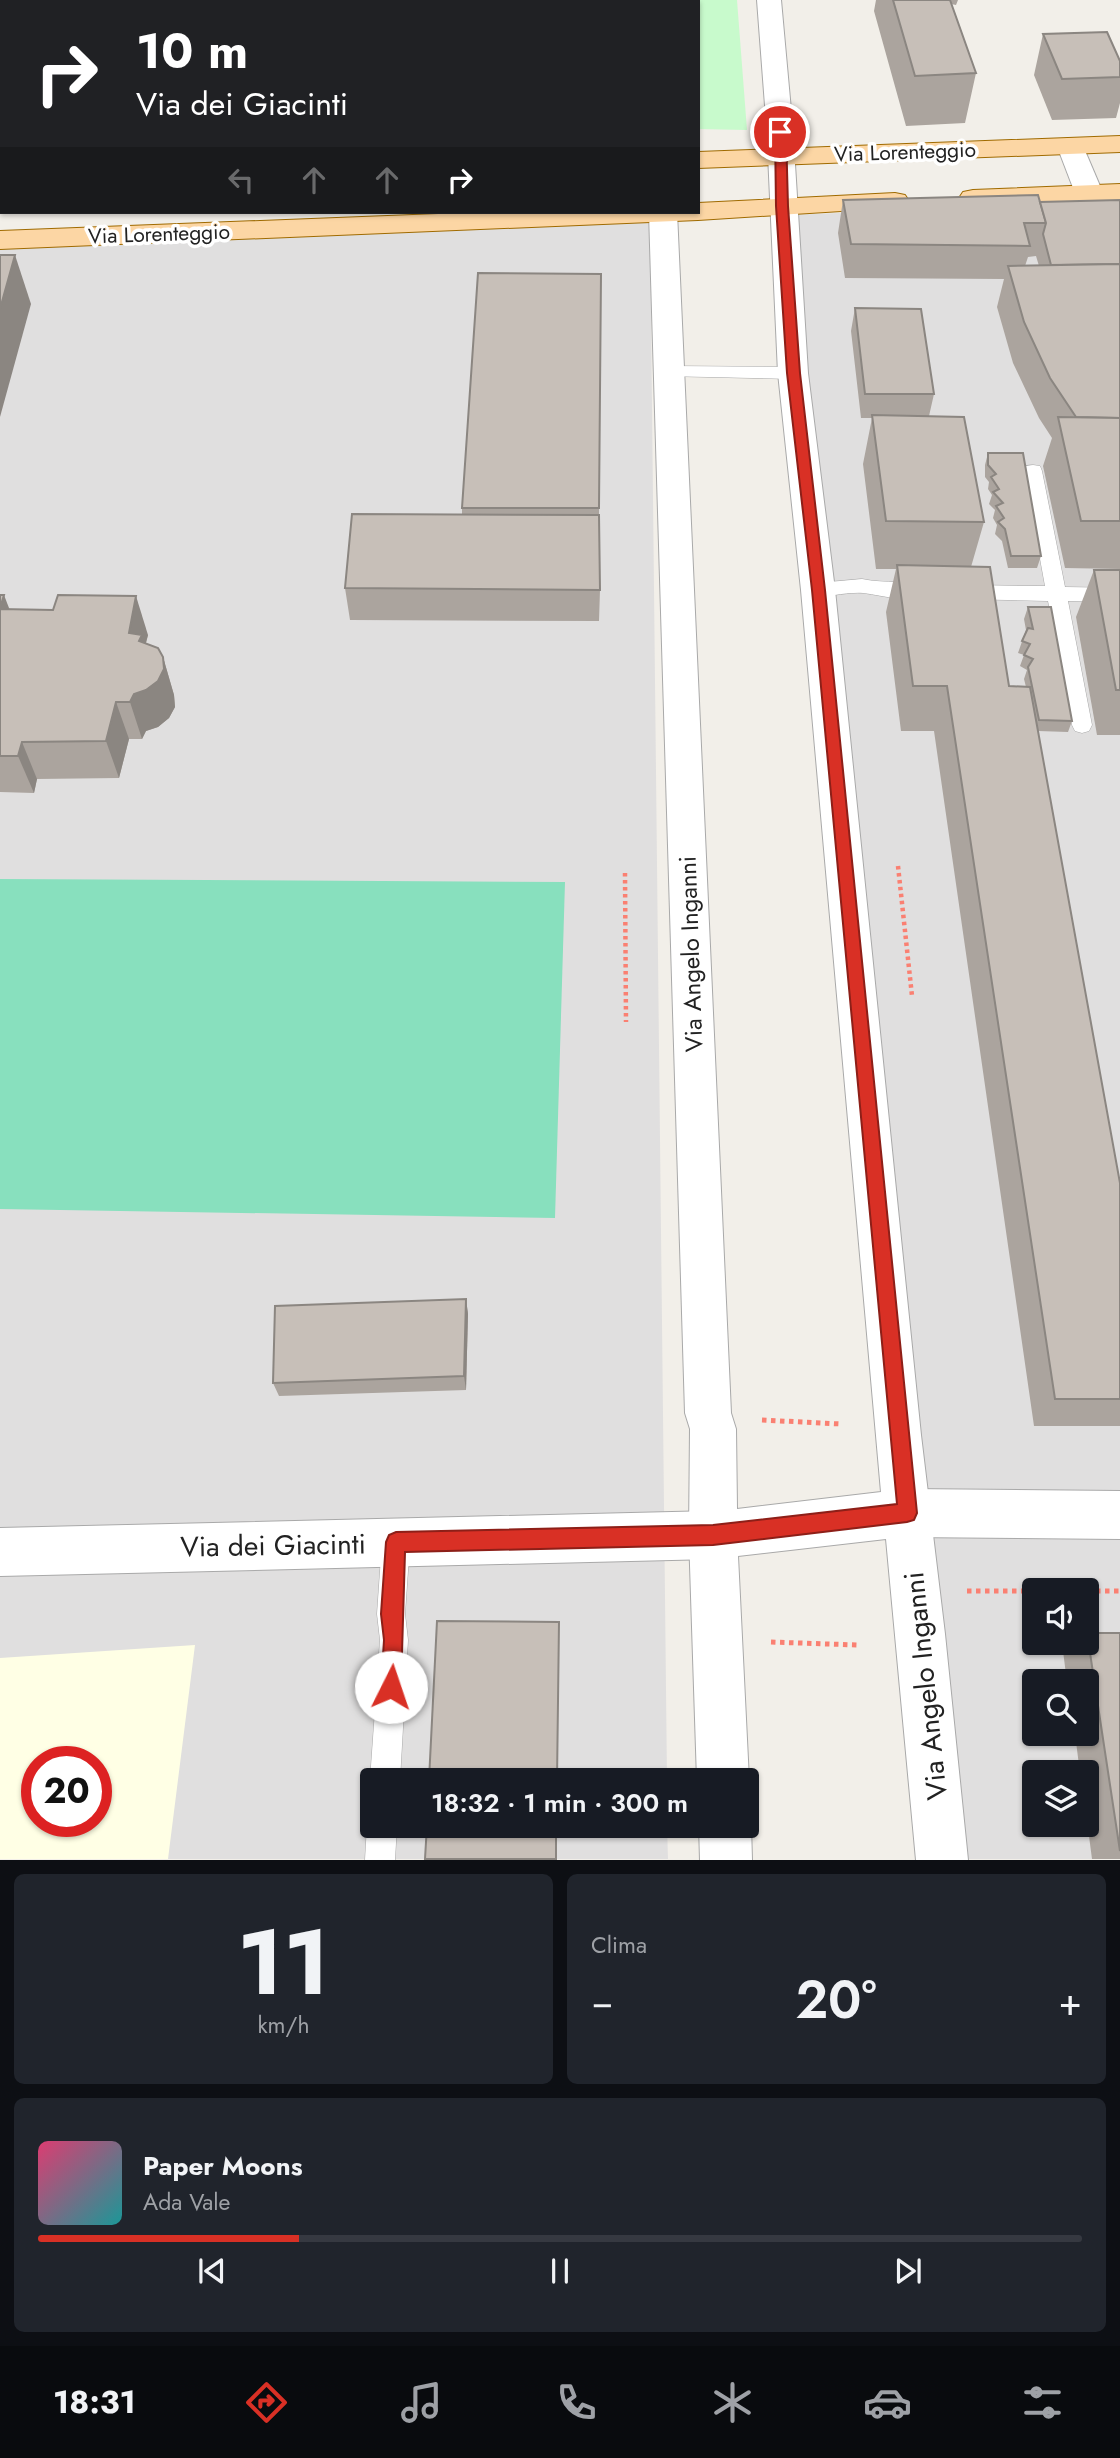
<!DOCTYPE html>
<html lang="it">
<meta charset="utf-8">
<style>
body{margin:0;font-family:Jost,sans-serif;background:#20242c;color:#f1f3f6;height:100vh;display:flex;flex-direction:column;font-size:26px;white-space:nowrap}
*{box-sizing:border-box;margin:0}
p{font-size:23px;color:#9ea1a6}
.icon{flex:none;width:38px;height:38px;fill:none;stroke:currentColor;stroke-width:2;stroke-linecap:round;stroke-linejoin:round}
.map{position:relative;height:1860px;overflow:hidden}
.panel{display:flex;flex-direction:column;gap:14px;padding:14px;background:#0d0f14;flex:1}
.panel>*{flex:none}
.top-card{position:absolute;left:0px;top:0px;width:700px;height:214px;box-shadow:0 2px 5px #0004;background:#202124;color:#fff;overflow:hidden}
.controls{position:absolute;left:1022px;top:1578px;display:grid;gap:14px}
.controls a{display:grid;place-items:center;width:77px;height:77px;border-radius:7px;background:#171b24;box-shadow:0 2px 5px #0004;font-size:35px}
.speed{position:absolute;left:21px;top:1746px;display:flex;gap:14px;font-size:35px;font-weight:700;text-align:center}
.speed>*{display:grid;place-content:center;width:91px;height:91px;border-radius:50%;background:#171b24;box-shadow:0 2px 5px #0004;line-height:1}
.speed .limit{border:10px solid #d22;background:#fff;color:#111}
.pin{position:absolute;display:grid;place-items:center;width:60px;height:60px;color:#fff;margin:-30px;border:4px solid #fff;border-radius:50%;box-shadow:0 2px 7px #0007}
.me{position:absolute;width:77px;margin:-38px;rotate:4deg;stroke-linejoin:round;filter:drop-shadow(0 0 5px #0008)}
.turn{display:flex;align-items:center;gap:24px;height:147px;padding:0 21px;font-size:32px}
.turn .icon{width:91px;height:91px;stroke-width:2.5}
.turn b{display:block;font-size:49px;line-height:60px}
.lanes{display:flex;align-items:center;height:66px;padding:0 21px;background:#0003;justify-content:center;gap:35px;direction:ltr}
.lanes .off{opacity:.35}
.big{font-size:52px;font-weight:600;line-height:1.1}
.panel .card{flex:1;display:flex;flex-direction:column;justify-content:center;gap:10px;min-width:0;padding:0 24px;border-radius:10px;background:#20242c}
.panel .dial{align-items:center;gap:0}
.dial b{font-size:91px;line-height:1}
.song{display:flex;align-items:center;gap:21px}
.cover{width:84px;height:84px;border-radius:10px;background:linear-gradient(135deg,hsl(340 70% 55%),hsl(180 70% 35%))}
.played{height:7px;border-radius:4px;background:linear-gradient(90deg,#d93025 25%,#363941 25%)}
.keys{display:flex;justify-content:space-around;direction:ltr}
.heat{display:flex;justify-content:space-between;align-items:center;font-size:38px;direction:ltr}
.panel .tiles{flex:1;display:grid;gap:14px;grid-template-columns:1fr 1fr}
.card:last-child{grid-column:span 2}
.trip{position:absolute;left:360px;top:1768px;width:399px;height:70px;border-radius:7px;background:#171b24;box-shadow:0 2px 5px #0004;font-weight:600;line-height:70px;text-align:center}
.dock{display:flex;height:112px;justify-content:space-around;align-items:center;background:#090b0e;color:#9ea1a6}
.dock .icon{width:49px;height:49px}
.dock .on{color:#d93025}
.dock b{font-size:32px;color:#f1f3f6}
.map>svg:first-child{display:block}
</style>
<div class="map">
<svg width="1120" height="1860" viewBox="0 0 1120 1860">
<rect width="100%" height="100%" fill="#f2efe9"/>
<!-- residential -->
<g fill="#e0dfdf" fill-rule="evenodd">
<polygon points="0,0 603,0 603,2 2,2 0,161"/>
<path d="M 1120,202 L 1120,1859 L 946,1859 L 788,215 ZM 1034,1591 L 1087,1591 L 1087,1643 L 1034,1643 ZM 1034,1682 L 1087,1682 L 1087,1734 L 1034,1734 ZM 1034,1773 L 1087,1773 L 1087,1825 L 1034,1825 Z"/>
<path d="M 650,222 L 667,1780 L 373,1780 L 373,1825 L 667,1825 L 668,1859 L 0,1859 L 0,249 ZM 37,1762 L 96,1762 L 96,1822 L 37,1822 Z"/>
</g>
<!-- education -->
<path fill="#ffffe5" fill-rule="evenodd" d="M 195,1645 L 168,1859 L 0,1859 L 0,1658 ZM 37,1762 L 96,1762 L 96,1822 L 37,1822 Z"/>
<!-- park -->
<polygon fill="#c8facc" points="675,0 737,0 747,130 698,129 698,2"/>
<!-- pitch -->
<polygon fill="#88e0be" points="0,879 565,882 555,1218 0,1209"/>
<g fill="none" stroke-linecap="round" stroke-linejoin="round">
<defs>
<g id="service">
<polygon points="669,366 793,367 802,373 793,379 663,376 660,372"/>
<polygon points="1033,465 1040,466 1042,471 1065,587 1120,588 1120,602 1068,601 1092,725 1089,731 1082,733 1075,731 1072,725 1048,601 964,599 957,597 954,592 957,587 964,585 1045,586 1024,471 1026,466"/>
<path d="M 862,579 C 885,584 911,580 930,586 L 933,591 L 930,596 C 908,603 885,596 863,593 C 849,592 832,596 818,597 L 811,595 L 808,590 L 811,585 L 818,583 Z"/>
<polygon points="396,1528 406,1532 410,1542 405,1614 408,1640 400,1780 373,1780 373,1787 370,1780 380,1640 377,1614 382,1542 386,1532"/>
<polygon points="371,1814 373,1825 397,1825 395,1860 365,1860 367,1825"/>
</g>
<g id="minor">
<polygon points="1070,138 1080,140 1083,146 1103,193 1099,199 1089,201 1079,199 1075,193 1057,146 1060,140"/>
<polygon points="907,1489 1120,1491 1120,1539 907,1537 890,1530 883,1513 890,1496"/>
<polygon points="713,1511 730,1518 737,1535 730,1552 713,1559 0,1576 0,1528"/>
</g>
<g id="tertiary">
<rect x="641" y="0" width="24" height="2"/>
<polygon points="757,0 781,0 793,132 808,373 835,590 921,1435 945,1634 968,1860 916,1860 886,1539 738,1556 749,1780 747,1783 747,1780 697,1780 689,1535 690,1429 685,1413 649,212 677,212 731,1413 736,1429 737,1509 881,1492 801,590 778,373 767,132"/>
<polygon points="747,1816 751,1825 752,1860 700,1860 699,1825 747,1825"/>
</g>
<g id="primary">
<polygon points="1120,136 1120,152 698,168 698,152"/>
<rect x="0" y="178" width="2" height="16"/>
<polygon points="1120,184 1120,200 973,206 963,204 959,198 963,192 973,190"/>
<polygon points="895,193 905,195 909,201 905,207 698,220 0,249 0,231 489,212 698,212 698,203"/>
</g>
</defs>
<!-- service casing -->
<use href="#service" stroke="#a9a9a9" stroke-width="1"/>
<!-- minor casing -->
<use href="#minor" stroke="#a9a9a9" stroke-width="2"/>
<!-- tertiary casing -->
<use href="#tertiary" stroke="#a9a9a9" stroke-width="2"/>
<!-- primary casing -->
<use href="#primary" stroke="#a06b00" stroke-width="2"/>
<!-- path-far1 -->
<g stroke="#fa8072" stroke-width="4.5" stroke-dasharray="3.5 3.5" stroke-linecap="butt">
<polyline points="898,866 912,996"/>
<polyline points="625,873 626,1022"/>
</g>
<!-- path -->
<g stroke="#fa8072" stroke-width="5" stroke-dasharray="4.5 4.5" stroke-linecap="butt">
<polyline points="762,1420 841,1424"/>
<polyline points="967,1591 1054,1591"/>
<polyline points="1087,1591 1120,1591"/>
<polyline points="771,1642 857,1645"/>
</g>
<!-- service -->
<use href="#service" fill="#fff" fill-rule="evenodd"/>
<!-- minor -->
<use href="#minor" fill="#fff" fill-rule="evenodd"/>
<!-- tertiary -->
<use href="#tertiary" fill="#fff" fill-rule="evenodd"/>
<!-- primary -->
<use href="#primary" fill="#fcd6a4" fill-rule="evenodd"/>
</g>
<!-- wall -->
<g fill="#aba49e" fill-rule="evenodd">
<polygon points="876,0 958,0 956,5 951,4 976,73 965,123 906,126 874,11"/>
<polygon points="1043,34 1120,61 1120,103 1116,118 1052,120 1034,75"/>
<polygon points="2,66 2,160 0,160 0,71"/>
<path d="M 843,200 L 1040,202 L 1120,200 L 1120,569 L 1065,568 L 1043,466 L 1052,438 L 1039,418 L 1013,363 L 997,307 L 1004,279 L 845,278 L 838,233 ZM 1036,256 L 1039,266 L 1025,266 L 1028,257 Z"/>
<polygon points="601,274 599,516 600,590 599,621 350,620 345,588 462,515 462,508"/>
<polygon points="855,308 934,394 929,416 984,522 971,567 1009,686 1026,687 1024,679 1027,670 1020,666 1024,655 1018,653 1026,630 1024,619 1028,607 1072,721 1068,732 1038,731 1120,1183 1120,1426 1034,1426 934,731 901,731 886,612 896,569 876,569 863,464 872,418 861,418 851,331"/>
<polygon points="988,453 1041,556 1037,568 1008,568 1002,541 995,534 997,525 993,518 995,510 989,504 992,495 988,489 989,482 985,477 985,465"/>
<polygon points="1094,570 1120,570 1120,735 1097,735 1076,617"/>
<polygon points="0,595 9,609 148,635 146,643 163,657 174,695 175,707 169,718 158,727 146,731 142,739 129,739 119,778 37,779 34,793 0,792"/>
<polygon points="466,1299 468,1314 466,1390 279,1396 273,1383"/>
<polygon points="1087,1633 1120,1633 1120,1859 1092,1859 1087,1821 1087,1773 1080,1773 1075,1734 1087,1734 1087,1682 1067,1682 1063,1651 1074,1643 1087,1643"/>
</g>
<!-- shaded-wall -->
<g fill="#8b8681">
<polygon points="75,0 97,0 96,2 74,2"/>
<polygon points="15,255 31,304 0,417 0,309"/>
<polygon points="4,595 19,634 0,609"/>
<polygon points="136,596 148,635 145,646 129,633"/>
<polygon points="163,657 174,695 175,707 169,718 158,727 146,731 142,739 130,702 134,694"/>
<polygon points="116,702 129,739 119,778 106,741"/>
<polygon points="22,742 37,779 34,793 18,756"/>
<polygon points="466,1299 468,1314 466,1390 464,1376"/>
</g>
<!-- building -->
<g fill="#c7bfb8" stroke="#8b8681" stroke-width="2">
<polygon points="24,0 75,0 74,2 23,2"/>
<rect x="159" y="0" width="56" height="2"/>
<rect x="418" y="0" width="54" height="2"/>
<rect x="552" y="0" width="52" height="2"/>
<polygon points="893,0 950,0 976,73 915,76"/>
<polygon points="1107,32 1120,61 1120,77 1062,79 1043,34"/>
<polygon points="2,66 2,119 0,119 0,71"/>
<polygon points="1038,195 1046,223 1024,223 1030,246 851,244 843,200"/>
<polygon points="1120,200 1120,264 1051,265 1043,234 1046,223 1040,202"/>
<polygon points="0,255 15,255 0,309"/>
<polygon points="1120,264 1120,418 1076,417 1050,378 1024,322 1008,266"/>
<polygon points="478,273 601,274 599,508 462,508"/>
<polygon points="855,308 921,309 934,394 865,394"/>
<polygon points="872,415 964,417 984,522 886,521"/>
<polygon points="1058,417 1120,418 1120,521 1081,521"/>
<polygon points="988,453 1023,453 1041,556 1011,556 1005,529 998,522 1004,518 996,506 1003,503 993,492 999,489 991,477 996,474 988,465"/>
<polygon points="352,514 599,515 600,590 345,588"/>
<polygon points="897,565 990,567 1009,686 1030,687 1120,1183 1120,1399 1055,1399 947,686 913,686"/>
<polygon points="1094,570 1120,570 1120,690 1116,690"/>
<polygon points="0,595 4,595 0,608"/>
<polygon points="58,595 136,596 129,633 142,635 139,641 158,648 163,657 164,669 158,681 146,690 134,694 130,702 116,702 106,741 22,742 18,756 0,756 0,609 53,610"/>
<polygon points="1028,607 1051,607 1072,721 1039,720 1028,667 1033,659 1024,655 1030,644 1022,641 1028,628 1033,629"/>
<polygon points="466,1299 464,1376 273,1383 275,1306"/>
<polygon points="437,1621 559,1622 557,1780 429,1780"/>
<polygon points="1087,1633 1120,1633 1120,1851"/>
<polygon points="427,1825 556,1825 556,1859 425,1859"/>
</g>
<!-- route -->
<polygon fill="#d93025" stroke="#8d1f18" stroke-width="2" points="780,128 786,132 788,206 800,373 825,590 917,1513 914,1520 907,1522 713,1545 405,1552 401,1687 398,1694 391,1697 384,1694 381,1687 384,1640 381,1614 386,1542 389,1535 396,1532 713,1525 897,1504 812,590 787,373 776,206 775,132"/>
<g text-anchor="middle" stroke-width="7" stroke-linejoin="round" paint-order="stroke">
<!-- far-street labels -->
<g font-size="21" fill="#222" stroke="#fff">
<text transform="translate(905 152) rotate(-2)" y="7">Via Lorenteggio</text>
<text transform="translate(159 234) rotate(-2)" y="7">Via Lorenteggio</text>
</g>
<!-- street labels -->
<g font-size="24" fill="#222" stroke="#fff">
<text transform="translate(691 954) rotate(-92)" y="8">Via Angelo Inganni</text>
</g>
<!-- near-street labels -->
<g font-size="28" fill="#222" stroke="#fff">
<text transform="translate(273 1545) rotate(-1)" y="10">Via dei Giacinti</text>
<text transform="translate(925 1686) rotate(-96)" y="10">Via Angelo Inganni</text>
</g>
</g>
</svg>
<div class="controls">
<a><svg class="icon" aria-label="sound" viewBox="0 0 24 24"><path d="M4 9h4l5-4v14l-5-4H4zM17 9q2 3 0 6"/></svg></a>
<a><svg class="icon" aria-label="search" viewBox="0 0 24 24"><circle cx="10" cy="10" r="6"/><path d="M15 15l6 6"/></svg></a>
<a><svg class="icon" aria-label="layers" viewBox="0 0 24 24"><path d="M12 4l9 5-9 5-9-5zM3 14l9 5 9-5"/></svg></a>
</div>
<div class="speed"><div class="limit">20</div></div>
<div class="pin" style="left:780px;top:132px;background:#d93025"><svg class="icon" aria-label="arrive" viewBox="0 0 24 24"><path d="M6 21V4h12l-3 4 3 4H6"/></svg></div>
<svg class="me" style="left:391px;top:1687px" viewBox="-20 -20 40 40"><circle r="19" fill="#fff"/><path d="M0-13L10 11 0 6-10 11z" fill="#d93025"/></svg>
<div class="trip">18:32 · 1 min · 300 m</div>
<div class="top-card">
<div class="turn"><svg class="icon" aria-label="right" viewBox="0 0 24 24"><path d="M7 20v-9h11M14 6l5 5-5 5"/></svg><div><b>10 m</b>Via dei Giacinti</div></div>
<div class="lanes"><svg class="icon off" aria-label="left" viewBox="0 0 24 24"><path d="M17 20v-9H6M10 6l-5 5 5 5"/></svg><svg class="icon off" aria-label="ahead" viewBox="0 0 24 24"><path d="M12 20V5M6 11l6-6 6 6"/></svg><svg class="icon off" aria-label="ahead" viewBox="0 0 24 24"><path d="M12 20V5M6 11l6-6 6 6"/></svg><svg class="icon" aria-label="right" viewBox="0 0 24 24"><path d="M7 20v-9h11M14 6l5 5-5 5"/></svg></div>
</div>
</div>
<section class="panel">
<div class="tiles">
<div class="card dial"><b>11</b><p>km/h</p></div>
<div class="card"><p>Clima</p>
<div class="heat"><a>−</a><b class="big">20°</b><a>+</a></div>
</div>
<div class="card">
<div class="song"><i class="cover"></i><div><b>Paper Moons</b><p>Ada Vale</p></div></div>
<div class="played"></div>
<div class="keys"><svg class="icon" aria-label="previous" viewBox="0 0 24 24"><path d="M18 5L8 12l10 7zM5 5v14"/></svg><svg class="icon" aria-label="pause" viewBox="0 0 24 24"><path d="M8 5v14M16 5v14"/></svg><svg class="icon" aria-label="next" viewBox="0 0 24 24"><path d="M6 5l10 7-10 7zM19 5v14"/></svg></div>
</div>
</div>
</section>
<nav class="dock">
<b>18:31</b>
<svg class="icon on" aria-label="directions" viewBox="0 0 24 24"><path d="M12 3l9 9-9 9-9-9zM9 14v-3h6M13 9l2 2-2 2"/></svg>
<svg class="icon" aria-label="music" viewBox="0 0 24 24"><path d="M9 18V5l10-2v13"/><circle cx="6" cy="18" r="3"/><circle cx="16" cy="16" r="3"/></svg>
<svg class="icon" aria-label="phone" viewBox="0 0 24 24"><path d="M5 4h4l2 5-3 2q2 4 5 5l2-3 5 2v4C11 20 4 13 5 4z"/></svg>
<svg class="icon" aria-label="climate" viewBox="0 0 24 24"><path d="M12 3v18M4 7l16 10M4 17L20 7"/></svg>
<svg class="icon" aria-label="car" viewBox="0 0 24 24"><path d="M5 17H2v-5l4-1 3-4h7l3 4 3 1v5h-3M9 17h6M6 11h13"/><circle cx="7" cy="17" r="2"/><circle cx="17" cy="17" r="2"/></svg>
<svg class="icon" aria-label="filters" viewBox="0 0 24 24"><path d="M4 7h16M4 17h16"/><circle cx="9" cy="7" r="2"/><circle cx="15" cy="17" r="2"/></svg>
</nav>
